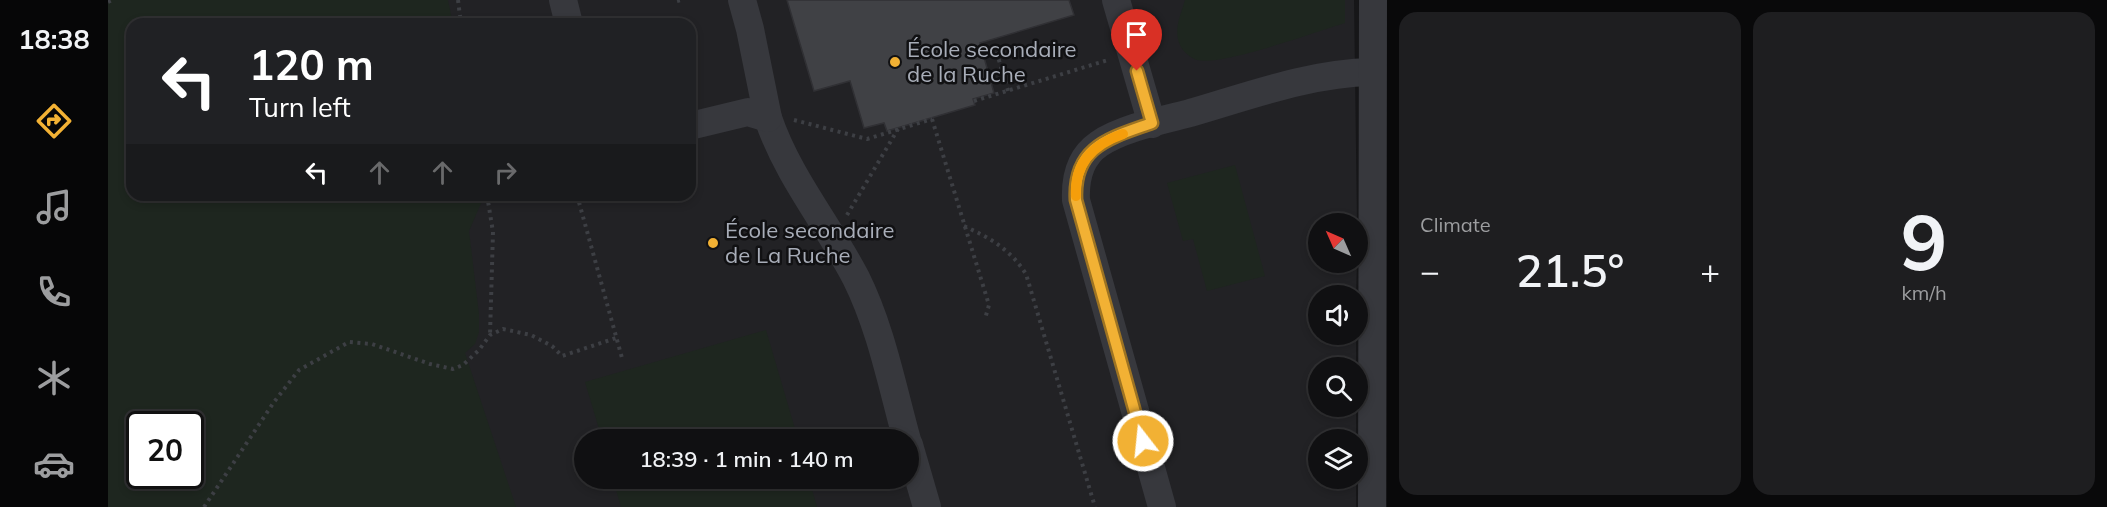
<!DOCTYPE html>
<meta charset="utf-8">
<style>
body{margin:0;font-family:Mulish,sans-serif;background:#1e1e20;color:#f1f3f6;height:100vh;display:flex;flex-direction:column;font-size:22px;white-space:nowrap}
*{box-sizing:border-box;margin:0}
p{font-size:20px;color:#9c9d9f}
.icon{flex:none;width:33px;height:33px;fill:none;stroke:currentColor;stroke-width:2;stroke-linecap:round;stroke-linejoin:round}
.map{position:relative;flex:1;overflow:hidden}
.drawer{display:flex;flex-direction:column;gap:12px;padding:12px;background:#09090a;width:720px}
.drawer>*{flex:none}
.banner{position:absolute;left:18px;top:18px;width:570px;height:183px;border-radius:18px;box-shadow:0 3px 9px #0003,0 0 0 2px #303032;background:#202124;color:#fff;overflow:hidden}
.needle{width:39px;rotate:315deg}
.controls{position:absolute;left:1200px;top:213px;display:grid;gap:12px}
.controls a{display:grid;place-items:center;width:60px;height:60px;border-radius:50%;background:#101012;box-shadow:0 3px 9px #0003,0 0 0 2px #303032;font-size:30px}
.speed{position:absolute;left:18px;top:411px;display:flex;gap:12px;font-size:30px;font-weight:700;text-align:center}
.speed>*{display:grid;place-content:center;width:78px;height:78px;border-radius:50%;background:#101012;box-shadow:0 3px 9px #0003,0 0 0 2px #303032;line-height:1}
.speed .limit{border:3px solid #111;border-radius:9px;background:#fff;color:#111}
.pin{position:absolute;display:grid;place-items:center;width:51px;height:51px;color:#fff;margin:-62px -26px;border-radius:50% 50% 50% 0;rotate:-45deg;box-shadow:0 0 6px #0007}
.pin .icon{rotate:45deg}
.me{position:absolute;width:66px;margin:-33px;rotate:344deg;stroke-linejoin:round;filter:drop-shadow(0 0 4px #0008)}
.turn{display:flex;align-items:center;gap:21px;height:126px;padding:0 24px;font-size:27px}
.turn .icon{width:78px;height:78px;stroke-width:2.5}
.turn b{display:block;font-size:42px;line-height:51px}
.lanes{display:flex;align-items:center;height:57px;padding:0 24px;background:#0003;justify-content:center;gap:30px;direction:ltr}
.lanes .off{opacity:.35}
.big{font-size:45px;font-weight:600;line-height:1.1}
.drawer .tile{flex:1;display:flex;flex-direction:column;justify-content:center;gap:9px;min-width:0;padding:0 21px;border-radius:18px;background:#1e1e20}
.drawer .dial{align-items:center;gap:0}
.dial b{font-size:78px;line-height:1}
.heat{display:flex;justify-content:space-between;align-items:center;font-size:33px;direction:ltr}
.drawer .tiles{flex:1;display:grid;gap:12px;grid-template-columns:repeat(2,1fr)}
.trip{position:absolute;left:466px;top:429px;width:345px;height:60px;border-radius:30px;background:#101012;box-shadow:0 3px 9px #0003,0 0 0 2px #303032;font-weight:600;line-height:60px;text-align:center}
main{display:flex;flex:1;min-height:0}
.dock{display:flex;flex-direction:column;width:108px;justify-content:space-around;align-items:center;background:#060607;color:#9c9d9f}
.dock .icon{width:42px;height:42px}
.dock .on{color:#f2b134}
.dock b{font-size:27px;color:#f1f3f6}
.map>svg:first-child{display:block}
</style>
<main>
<nav class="dock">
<b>18:38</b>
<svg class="icon on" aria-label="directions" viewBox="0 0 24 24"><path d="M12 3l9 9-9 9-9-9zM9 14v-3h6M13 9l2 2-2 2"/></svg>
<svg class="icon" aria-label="music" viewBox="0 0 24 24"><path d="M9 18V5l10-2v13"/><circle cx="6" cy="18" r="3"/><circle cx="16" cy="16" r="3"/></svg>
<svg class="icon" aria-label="phone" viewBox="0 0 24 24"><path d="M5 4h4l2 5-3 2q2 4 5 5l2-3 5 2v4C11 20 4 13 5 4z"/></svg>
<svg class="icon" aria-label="climate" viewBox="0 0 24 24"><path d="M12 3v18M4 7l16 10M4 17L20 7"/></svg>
<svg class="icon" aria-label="car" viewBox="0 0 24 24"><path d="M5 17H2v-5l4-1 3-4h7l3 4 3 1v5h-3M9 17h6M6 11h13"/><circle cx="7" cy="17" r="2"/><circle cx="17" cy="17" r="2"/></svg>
</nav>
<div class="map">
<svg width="1279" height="507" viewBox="0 0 1279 507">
<rect width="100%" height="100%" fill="#161618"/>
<!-- built -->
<path fill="#222225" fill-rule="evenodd" d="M 0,0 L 1246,0 L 1249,223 L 1210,224 L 1210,262 L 1249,263 L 1248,295 L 1210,296 L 1210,334 L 1248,335 L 1248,367 L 1210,368 L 1210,406 L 1248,407 L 1248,439 L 1210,440 L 1210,478 L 1248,479 L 1248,507 L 0,507 ZM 24,24 L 582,24 L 582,195 L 24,195 ZM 32,424 L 82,424 L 82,476 L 32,476 ZM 477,440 L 801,440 L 801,478 L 477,478 Z"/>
<!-- green -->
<g fill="#1e261f" fill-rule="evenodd">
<path d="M 0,0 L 340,0 L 345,24 L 24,24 L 24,195 L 372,195 L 374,201 L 361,231 L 371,314 L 371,332 L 367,344 L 357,353 L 408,507 L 0,507 ZM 32,424 L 82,424 L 82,476 L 32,476 Z"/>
<path d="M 1077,0 L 1237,0 L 1237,23 C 1207,32 1115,66 1089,60 C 1083,58 1074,51 1072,45 C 1065,30 1073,14 1077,0 Z"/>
<polygon points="1127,165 1157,276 1099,291 1085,239 1075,241 1059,183"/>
<polygon points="658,330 690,439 494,439 477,382"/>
<polygon points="505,479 701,479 709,507 513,507"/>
</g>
<!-- building -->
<polygon fill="#404145" stroke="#303034" stroke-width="1.5" points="679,0 961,0 966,15 872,43 886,93 865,99 867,105 779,131 776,123 756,128 742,81 706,91"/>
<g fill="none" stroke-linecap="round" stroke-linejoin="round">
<!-- path -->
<g stroke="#3d3f44" stroke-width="4" stroke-dasharray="3 4.5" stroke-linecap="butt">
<polyline points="350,0 353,24"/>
<polyline points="569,1 573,0"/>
<polyline points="0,2 4,0"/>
<polyline points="900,91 888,50 902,46"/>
<polyline points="866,101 1000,60"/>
<polyline points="824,119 881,305 877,319"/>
<polyline points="686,120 759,139 824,119"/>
<polyline points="379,195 385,232 382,335"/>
<polyline points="469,195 514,358"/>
<polyline points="739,215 790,129"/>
<path d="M 856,226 C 882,238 902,249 918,274 L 987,507"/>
<polyline points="96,507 166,402 191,370 241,342 264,344 322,364 345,369 355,365 371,350 382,335 395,329 423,335 444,346 454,356 508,338"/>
</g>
<!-- minor -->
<g stroke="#37383d" stroke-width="28">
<polyline points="455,0 461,24"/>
<polyline points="1008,0 1044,124"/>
<path d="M 660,118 C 680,177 720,224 748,278 C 773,328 784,386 799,440"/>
<polyline points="582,126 640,112 660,118 642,29 634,0"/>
<polyline points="801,445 819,507"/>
<path d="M 1054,507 L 968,200 C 967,178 972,157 991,144 C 1014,128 1055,120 1082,113 C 1141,96 1202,73 1264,72"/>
<polyline points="1264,507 1265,0"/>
</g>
</g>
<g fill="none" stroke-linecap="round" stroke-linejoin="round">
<defs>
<path id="route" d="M 1029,71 L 1044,123 C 1002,138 965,146 968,200 L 1035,441"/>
</defs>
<!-- route casing -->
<use href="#route" stroke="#9d7322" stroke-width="15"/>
<!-- route -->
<use href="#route" stroke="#f2b134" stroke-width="10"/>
<!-- slow -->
<path stroke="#f59e0b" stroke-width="10" d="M 968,196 C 966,163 986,144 1015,134"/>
</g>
<!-- markers -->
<g fill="#f2b134" stroke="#111113" stroke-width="2">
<circle cx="787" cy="62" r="6"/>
<circle cx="605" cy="243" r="6"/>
</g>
<g text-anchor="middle" stroke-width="5" stroke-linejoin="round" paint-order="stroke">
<!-- poi labels -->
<g font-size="22" fill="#a8adb8" stroke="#111113" text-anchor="start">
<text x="799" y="57">École secondaire<tspan x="799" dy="25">de la Ruche</tspan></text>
<text x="617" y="238">École secondaire<tspan x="617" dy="25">de La Ruche</tspan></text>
</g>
</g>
</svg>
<div class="controls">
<a><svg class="needle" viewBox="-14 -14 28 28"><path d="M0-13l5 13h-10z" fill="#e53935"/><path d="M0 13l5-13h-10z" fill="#9c9d9f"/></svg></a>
<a><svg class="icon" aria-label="sound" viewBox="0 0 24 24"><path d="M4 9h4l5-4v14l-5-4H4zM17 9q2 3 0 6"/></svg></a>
<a><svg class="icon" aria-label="search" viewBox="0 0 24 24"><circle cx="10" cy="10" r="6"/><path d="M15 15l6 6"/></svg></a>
<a><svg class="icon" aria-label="layers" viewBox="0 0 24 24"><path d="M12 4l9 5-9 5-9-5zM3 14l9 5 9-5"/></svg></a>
</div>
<div class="speed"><div class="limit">20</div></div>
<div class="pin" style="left:1029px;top:71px;background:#d93025"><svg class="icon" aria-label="arrive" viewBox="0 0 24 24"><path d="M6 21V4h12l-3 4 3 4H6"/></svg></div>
<svg class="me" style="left:1035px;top:441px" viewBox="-20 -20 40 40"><circle r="17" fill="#f2b134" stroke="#fff" stroke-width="3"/><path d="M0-11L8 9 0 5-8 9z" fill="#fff"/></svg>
<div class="trip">18:39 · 1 min · 140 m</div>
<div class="banner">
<div class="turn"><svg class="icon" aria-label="left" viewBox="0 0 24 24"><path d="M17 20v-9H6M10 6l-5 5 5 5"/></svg><div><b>120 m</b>Turn left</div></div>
<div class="lanes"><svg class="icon" aria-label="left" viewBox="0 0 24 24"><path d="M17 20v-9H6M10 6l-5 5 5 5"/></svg><svg class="icon off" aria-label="ahead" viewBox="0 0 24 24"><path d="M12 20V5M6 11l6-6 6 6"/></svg><svg class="icon off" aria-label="ahead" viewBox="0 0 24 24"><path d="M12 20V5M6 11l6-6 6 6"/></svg><svg class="icon off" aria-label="right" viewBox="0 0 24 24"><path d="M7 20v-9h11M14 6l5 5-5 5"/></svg></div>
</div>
</div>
<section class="drawer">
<div class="tiles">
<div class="tile"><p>Climate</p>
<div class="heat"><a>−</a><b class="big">21.5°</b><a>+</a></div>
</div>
<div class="tile dial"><b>9</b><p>km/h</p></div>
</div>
</section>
</main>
